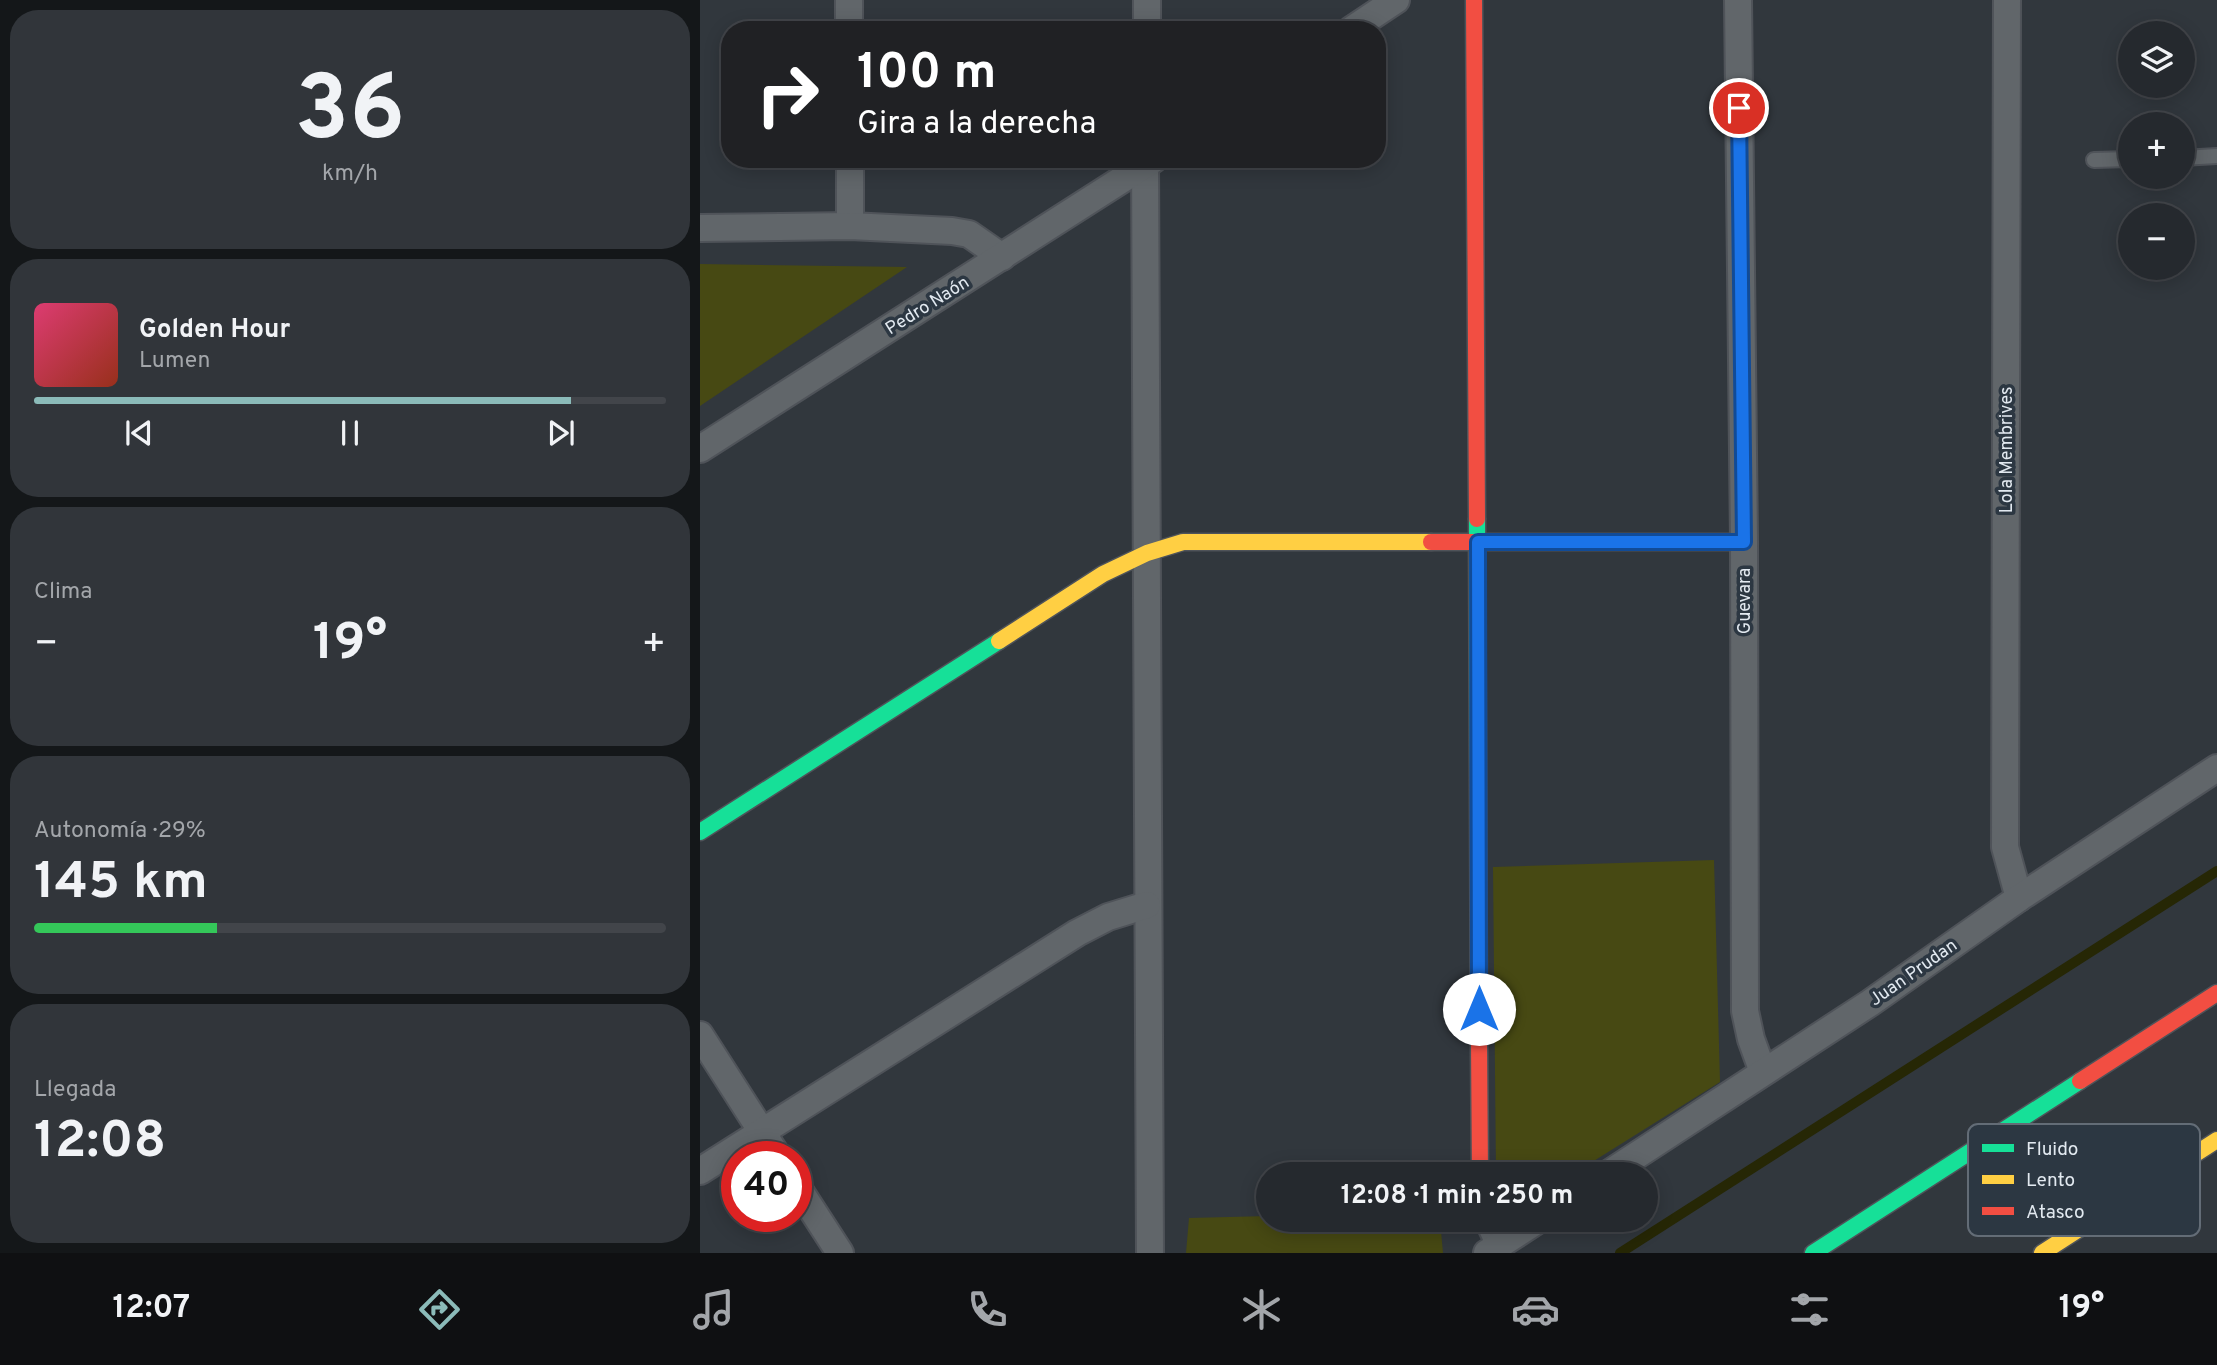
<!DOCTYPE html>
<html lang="es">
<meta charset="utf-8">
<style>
body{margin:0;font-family:Overpass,sans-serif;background:#31353a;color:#f1f3f6;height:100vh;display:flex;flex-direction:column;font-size:26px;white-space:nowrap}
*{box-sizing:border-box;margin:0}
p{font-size:23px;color:#a3a6aa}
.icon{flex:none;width:38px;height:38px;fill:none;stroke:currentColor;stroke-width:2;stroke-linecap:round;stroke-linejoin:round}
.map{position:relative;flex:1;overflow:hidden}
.details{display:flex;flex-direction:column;gap:10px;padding:10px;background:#141719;width:700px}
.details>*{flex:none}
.top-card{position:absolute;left:21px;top:21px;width:665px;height:147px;border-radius:28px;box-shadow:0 4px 18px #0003,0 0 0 2px #42454a;background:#202124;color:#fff;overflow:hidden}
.controls{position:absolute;left:1418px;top:21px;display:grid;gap:14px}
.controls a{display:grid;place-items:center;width:77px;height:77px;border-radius:50%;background:#25292e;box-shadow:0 4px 18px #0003,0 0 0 2px #42454a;font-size:35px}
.speed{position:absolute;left:21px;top:1141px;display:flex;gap:14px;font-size:35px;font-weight:700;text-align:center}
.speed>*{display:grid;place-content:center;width:91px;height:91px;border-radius:50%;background:#25292e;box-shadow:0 4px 18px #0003,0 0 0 2px #42454a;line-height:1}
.speed .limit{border:10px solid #d22;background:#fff;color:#111}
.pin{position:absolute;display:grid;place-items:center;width:60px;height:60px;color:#fff;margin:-30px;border:4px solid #fff;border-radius:50%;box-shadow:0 2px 7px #0007}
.me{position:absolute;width:77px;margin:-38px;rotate:0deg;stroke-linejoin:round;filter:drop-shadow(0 0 5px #0008)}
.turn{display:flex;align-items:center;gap:24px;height:147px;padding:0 21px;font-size:32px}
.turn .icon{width:91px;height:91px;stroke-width:2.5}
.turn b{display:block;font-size:49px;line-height:60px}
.big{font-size:52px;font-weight:700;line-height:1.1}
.details .card{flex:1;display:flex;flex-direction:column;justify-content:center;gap:10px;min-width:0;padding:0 24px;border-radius:28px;background:#31353a}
.details .dial{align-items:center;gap:0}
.dial b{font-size:91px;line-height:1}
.song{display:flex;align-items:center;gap:21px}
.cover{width:84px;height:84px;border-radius:10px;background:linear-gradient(135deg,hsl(340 70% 55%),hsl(10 70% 35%))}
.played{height:7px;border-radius:4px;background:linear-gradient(90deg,#8bbbb9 85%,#42454a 85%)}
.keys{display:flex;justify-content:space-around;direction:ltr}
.heat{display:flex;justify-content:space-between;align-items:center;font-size:38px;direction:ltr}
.charge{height:10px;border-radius:5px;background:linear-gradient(90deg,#34c759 29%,#42454a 0)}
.trip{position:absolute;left:556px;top:1162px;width:402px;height:70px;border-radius:35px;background:#25292e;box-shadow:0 4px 18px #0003,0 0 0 2px #42454a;font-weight:700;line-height:70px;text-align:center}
.menu{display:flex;height:112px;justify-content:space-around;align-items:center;background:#0f1012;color:#a3a6aa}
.menu .icon{width:49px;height:49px}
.menu .selected{color:#8bbbb9}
.menu b{font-size:32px;color:#f1f3f6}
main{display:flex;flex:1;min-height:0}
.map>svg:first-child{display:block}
</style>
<main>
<section class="details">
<div class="card dial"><b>36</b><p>km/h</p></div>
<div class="card">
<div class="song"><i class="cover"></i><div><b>Golden Hour</b><p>Lumen</p></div></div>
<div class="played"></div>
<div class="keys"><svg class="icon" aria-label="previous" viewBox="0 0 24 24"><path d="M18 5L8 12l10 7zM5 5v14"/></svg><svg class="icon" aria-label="pause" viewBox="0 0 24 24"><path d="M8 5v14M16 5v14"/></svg><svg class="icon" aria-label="next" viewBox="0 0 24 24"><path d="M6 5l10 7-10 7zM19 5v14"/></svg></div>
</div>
<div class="card"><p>Clima</p>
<div class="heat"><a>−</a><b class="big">19°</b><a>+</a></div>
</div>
<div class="card"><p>Autonomía · 29%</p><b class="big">145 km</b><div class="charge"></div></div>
<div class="card"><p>Llegada</p><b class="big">12:08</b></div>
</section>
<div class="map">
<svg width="1517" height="1253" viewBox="0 0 1517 1253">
<rect width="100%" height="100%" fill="#31373d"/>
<!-- green -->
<g fill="#474913">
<polygon points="0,264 207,267 0,406"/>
<polygon points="1014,860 1020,1082 873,1174 796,1174 793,867"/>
<polygon points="569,1216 569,1220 740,1220 743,1253 486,1253 489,1218"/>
</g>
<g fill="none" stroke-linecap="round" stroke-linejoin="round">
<!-- stream -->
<polyline stroke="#262705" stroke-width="10" points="920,1253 1517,871"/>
<defs>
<g id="lane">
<polyline points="1482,158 1517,156"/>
<polyline points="1394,160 1430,159"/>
</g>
<g id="street">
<polyline points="149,0 149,30"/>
<polyline points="1038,0 1044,542 1045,1011 1051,1039 1063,1072"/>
<polyline points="1307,0 1305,847 1319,898"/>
<polyline points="447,30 447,0"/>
<polyline points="651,30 696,0"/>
<polyline points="150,159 150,226"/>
<polyline points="445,159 450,1253"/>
<polyline points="0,228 150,226 252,231 269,234 302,257"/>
<polyline points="0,449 454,159"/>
<polyline points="0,1035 78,1157"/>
<polyline points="0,1171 377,933 408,917 447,905"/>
<polyline points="908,1174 1170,1003 1319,898 1517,768"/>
<polyline points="96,1185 140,1253"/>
<polyline points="788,1220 800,1245"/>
<polyline points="787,1253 838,1220"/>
</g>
<g id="fast">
<polyline points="777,519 779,1043"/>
<polyline points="0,832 299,641"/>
<polyline points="1113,1253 1380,1081"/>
</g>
<g id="slow">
<polyline points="299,641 403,574 447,553 483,542 731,542"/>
<polyline points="1342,1253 1517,1140"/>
</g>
<g id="jam">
<polyline points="774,0 777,519"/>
<polyline points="731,542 1044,542"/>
<polyline points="779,1043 780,1174"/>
<polyline points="1380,1081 1517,993"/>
</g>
</defs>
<!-- lane casing -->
<use href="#lane" stroke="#4f5359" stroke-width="18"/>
<!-- street casing -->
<use href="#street" stroke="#4f5359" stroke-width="30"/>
<!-- fast casing -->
<use href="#fast" stroke="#4f5359" stroke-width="19"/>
<!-- slow casing -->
<use href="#slow" stroke="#4f5359" stroke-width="19"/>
<!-- jam casing -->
<use href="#jam" stroke="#4f5359" stroke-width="19"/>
<!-- lane -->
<use href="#lane" stroke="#61666a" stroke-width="14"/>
<!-- street -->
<use href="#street" stroke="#61666a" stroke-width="26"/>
<!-- fast -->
<use href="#fast" stroke="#16e098" stroke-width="16"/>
<!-- slow -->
<use href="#slow" stroke="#ffcf43" stroke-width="16"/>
<!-- jam -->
<use href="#jam" stroke="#f24e42" stroke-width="16"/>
</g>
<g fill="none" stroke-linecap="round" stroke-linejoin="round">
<defs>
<polyline id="route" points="779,1009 778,542 1044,542 1039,108"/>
</defs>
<!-- route casing -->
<use href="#route" stroke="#114b97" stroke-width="18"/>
<!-- route -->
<use href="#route" stroke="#1a73e8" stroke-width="12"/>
</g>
<g text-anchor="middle" stroke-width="7" stroke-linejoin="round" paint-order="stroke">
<!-- street labels -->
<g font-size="18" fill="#e2e9f0" stroke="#2c3742">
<text transform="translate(227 305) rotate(-32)" y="6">Pedro Naón</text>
<text transform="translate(1306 450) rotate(-90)" y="6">Lola Membrives</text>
<text transform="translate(1044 601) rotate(-90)" y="6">Guevara</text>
<text transform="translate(1213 972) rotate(-35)" y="6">Juan Prudan</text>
</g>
</g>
<!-- legend -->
<rect x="1268" y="1124" width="232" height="112" rx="10" fill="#2c3742" stroke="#636c76" stroke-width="2"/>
<rect x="1282" y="1144" width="32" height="8" fill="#16e098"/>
<rect x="1282" y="1175" width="32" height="9" fill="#ffcf43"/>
<rect x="1282" y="1207" width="32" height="8" fill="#f24e42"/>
<g font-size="19" fill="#e2e9f0">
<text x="1326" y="1155">Fluido</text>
<text x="1326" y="1186">Lento</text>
<text x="1326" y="1218">Atasco</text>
</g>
</svg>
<div class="controls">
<a><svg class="icon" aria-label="layers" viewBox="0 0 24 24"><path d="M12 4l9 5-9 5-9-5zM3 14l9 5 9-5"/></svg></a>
<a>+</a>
<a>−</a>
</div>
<div class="speed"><div class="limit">40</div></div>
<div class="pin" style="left:1039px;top:108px;background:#d93025"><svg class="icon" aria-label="arrive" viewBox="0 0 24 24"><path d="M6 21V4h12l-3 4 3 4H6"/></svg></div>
<svg class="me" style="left:779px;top:1009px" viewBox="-20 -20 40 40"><circle r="19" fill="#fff"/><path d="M0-13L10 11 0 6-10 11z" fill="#1a73e8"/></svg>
<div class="trip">12:08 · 1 min · 250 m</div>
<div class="top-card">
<div class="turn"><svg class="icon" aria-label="right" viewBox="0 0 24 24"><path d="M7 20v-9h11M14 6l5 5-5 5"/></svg><div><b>100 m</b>Gira a la derecha</div></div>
</div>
</div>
</main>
<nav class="menu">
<b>12:07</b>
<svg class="icon selected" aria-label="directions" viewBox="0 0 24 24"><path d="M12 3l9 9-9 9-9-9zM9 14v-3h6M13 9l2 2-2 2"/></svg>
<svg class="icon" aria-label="music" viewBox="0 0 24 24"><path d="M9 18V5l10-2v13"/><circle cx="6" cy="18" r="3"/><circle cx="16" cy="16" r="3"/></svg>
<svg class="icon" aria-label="phone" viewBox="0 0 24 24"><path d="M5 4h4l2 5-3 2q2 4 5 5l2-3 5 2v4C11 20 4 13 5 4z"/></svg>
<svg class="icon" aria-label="climate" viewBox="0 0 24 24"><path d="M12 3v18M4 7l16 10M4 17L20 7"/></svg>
<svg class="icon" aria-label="car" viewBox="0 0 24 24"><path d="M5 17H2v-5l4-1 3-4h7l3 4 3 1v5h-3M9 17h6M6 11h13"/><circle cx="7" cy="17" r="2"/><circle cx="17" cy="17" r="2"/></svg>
<svg class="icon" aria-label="filters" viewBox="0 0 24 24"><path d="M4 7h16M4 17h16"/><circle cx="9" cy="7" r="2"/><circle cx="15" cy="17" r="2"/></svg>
<b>19°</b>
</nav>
